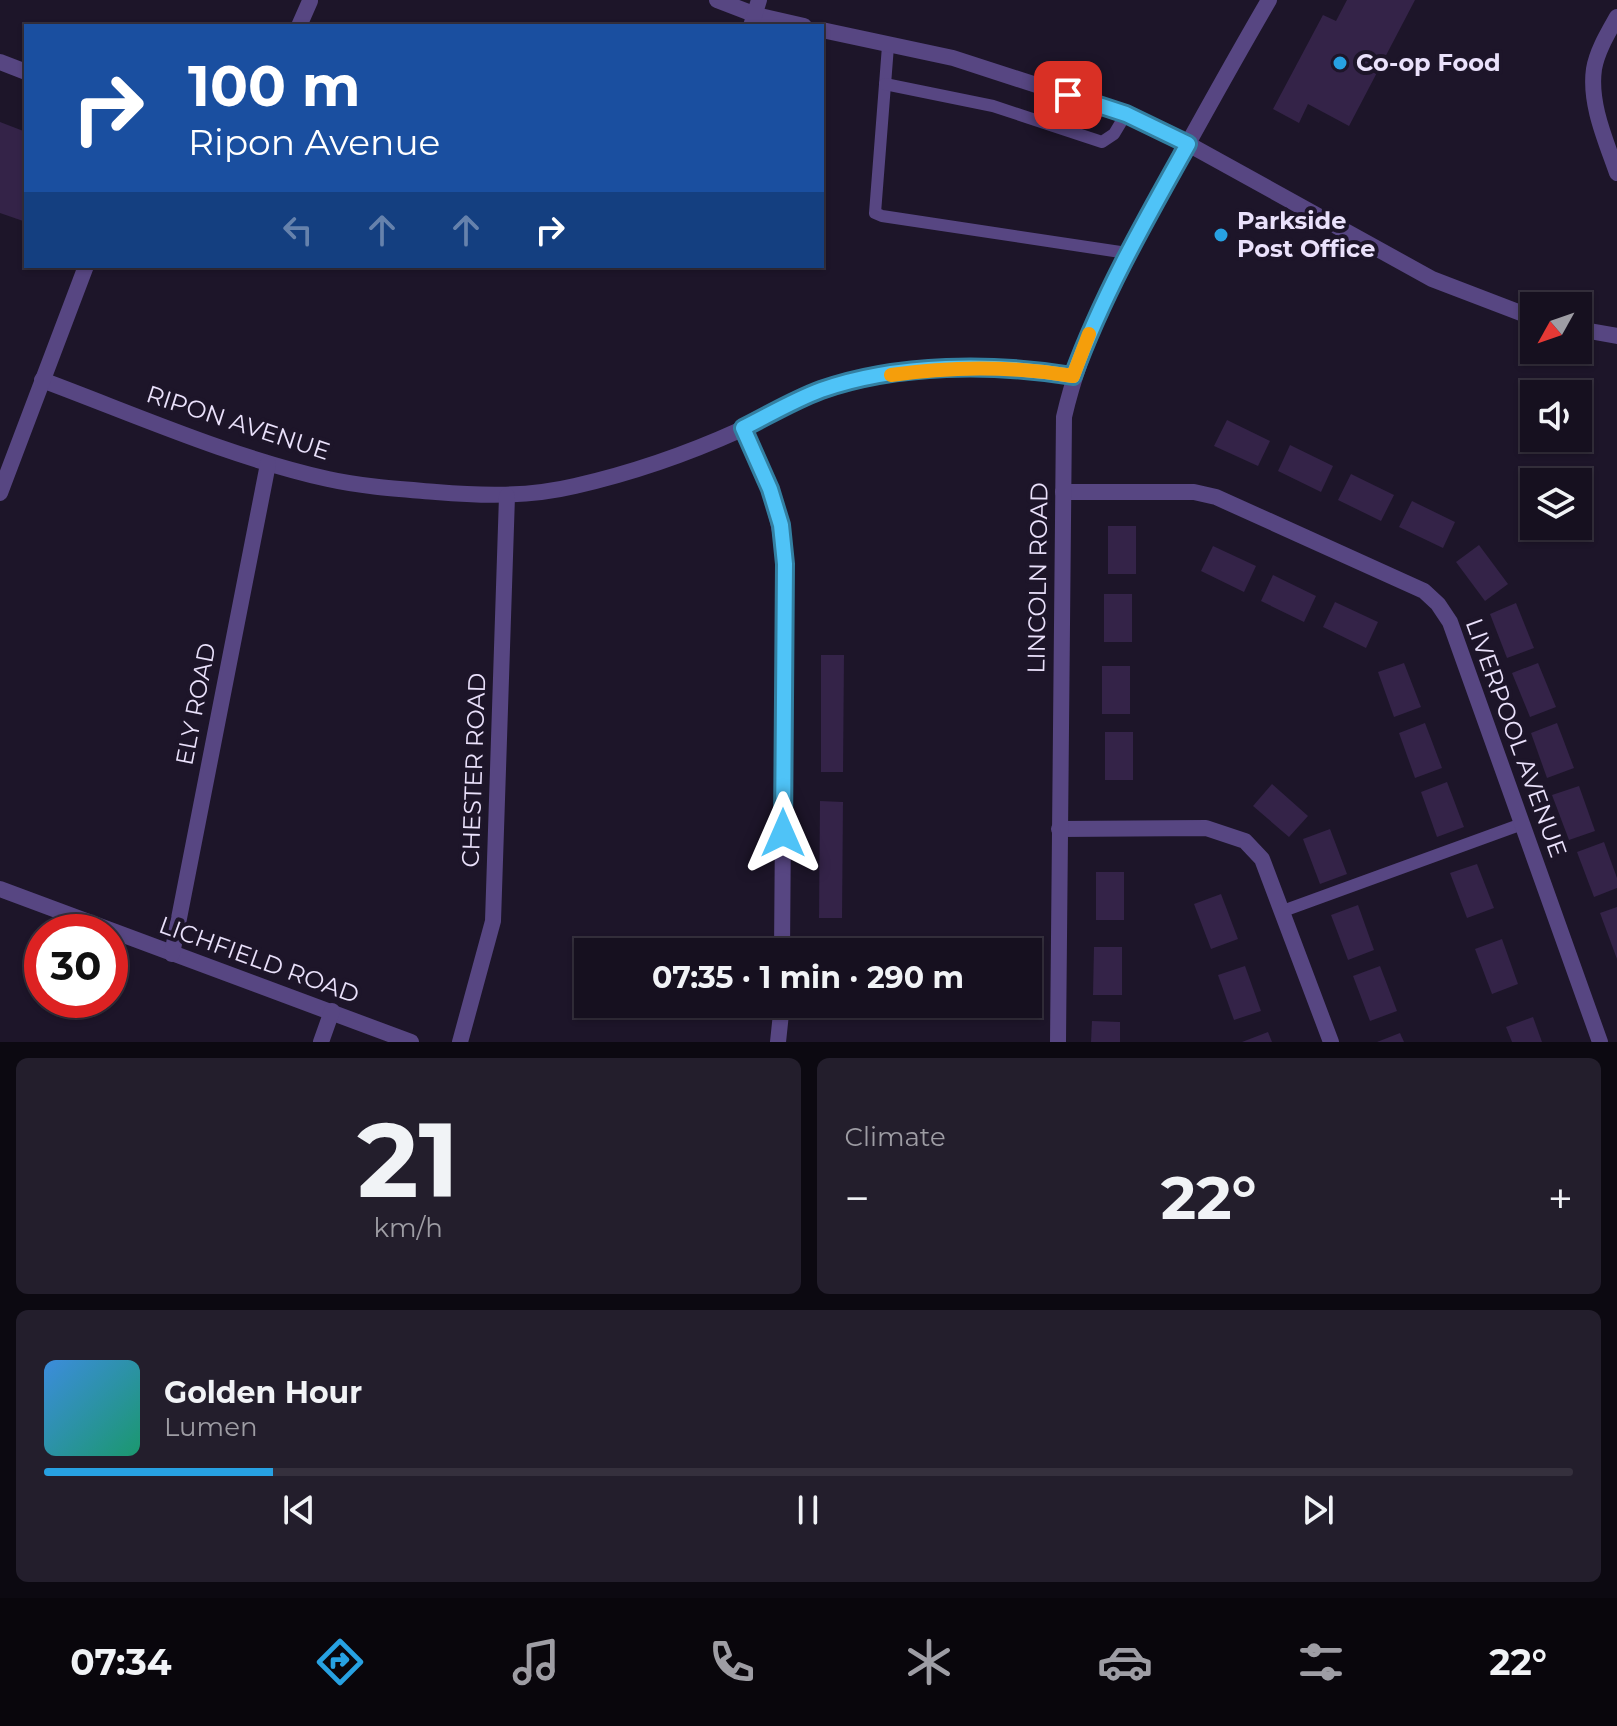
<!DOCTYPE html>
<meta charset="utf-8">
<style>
body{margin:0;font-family:Montserrat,sans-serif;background:#231e2c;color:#f1f3f6;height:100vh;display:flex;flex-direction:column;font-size:30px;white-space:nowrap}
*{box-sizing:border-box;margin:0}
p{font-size:26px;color:#9e9da4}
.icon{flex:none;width:44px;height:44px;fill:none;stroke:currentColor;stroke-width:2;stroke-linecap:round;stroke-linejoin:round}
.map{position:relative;height:1042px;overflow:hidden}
.drawer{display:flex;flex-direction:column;gap:16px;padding:16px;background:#0c0911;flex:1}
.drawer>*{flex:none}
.hud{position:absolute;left:24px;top:24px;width:800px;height:244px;border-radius:0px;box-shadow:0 2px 6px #0004,0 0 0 2px #35303d;background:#1a4fa0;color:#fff;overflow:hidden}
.needle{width:52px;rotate:230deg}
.tools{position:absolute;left:1520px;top:292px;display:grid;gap:16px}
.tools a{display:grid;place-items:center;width:72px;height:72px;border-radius:0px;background:#16101f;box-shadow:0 2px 6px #0004,0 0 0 2px #35303d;font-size:40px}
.speed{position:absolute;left:24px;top:914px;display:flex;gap:16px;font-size:40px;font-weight:700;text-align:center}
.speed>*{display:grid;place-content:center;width:104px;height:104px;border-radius:50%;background:#16101f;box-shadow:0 2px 6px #0004,0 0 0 2px #35303d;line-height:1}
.speed .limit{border:12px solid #d22;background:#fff;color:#111}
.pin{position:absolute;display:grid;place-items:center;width:68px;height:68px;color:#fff;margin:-34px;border-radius:16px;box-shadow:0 4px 12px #0006}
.me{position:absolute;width:88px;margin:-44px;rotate:0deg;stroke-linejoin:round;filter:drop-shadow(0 0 6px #0008)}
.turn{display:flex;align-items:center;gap:28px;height:168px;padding:0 32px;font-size:36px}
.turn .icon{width:104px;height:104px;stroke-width:2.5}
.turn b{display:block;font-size:56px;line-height:68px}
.lanes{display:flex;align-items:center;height:76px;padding:0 32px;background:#0003;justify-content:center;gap:40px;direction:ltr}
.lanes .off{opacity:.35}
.big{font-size:60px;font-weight:700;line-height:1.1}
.drawer .card{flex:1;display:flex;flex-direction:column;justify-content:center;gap:12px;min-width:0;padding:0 28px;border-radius:12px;background:#231e2c}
.drawer .dial{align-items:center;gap:0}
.dial b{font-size:104px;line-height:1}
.song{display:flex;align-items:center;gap:24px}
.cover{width:96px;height:96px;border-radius:12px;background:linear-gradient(135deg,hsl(210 70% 55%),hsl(160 70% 35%))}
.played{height:8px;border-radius:4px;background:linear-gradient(90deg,#27a1e2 15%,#35303d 15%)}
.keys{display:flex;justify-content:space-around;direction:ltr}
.heat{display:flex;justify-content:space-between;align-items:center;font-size:44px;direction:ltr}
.drawer .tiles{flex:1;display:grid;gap:16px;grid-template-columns:1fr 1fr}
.card:last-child{grid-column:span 2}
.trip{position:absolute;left:574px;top:938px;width:468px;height:80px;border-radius:0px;background:#16101f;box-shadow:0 2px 6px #0004,0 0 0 2px #35303d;font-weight:700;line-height:80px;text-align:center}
.tab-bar{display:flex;height:128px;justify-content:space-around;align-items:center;background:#09060c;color:#9e9da4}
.tab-bar .icon{width:56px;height:56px}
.tab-bar .current{color:#27a1e2}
.tab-bar b{font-size:36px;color:#f1f3f6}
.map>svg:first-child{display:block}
</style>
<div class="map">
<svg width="1617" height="1042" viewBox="0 0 1617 1042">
<rect width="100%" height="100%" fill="#1d1529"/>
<!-- building -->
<g fill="#342348">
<polygon points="1347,0 1415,0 1349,126 1308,104 1299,123 1273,109 1323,15 1336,21"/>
<polygon points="0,122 26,132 26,222 0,213"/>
<polygon points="1227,420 1270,441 1258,466 1214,446"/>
<polygon points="1290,445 1333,466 1321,492 1278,471"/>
<polygon points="1351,474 1394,495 1381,521 1338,500"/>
<polygon points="1412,501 1455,522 1443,548 1399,527"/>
<rect x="1108" y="526" width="28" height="48"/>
<polygon points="1479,545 1508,584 1485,601 1456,562"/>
<polygon points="1213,546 1256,566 1244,592 1201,571"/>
<polygon points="1273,575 1316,596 1304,622 1261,601"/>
<rect x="1104" y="594" width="28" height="48"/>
<polygon points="1335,602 1378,622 1366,648 1323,627"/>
<polygon points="1516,603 1534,648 1507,658 1490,614"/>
<polygon points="821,655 844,655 843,772 821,772"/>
<polygon points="1404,663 1421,707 1394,717 1378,672"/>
<polygon points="1538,663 1556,707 1530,717 1512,673"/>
<rect x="1102" y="666" width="28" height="48"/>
<polygon points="1425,723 1442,768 1415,778 1399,733"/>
<polygon points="1557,723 1574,768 1547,778 1531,733"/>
<rect x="1105" y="732" width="28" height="48"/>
<polygon points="1447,782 1464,827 1437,837 1421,792"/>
<polygon points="1272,784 1308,816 1289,837 1253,806"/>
<polygon points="1579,786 1595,831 1569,840 1552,795"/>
<polygon points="820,801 843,802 842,918 819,918"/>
<polygon points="1330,829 1347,874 1320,884 1303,839"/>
<polygon points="1604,842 1617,878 1617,888 1594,897 1577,852"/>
<polygon points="1477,864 1494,908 1467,918 1450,873"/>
<rect x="1096" y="872" width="28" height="48"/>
<polygon points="1221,894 1238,939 1211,949 1194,904"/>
<polygon points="1358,905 1374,950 1348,960 1331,915"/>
<polygon points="1617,907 1617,959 1600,913"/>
<polygon points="1502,939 1518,984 1492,994 1475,949"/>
<polygon points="1094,947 1122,947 1122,995 1093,995"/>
<polygon points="1245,966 1261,1011 1234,1020 1218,975"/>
<polygon points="1380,966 1397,1011 1370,1021 1353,976"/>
<polygon points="1533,1017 1542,1042 1512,1042 1506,1027"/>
<polygon points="1092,1021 1120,1022 1120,1042 1091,1042"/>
<polygon points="1268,1032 1272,1042 1242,1042"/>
<polygon points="1400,1033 1404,1042 1377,1042"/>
</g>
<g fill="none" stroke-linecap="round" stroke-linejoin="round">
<!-- service -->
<g stroke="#574682" stroke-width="12">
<polyline points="888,46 875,213 882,216 1127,253"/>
<polyline points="885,84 993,106 1102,142 1114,134 1126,114"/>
<polyline points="1283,911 1522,824"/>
</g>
<!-- minor -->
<g stroke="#574682" stroke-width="16">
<polyline points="717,0 756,15 804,26"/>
<path d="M 1617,17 C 1608,33 1597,51 1594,69 C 1589,104 1606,141 1617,173"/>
<polyline points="299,26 310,1"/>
<polyline points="751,26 759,0"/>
<polyline points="822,30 953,58 1126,114 1188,144 1432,279 1534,318"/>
<polyline points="0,62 26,72"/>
<polyline points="1578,329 1617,336"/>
<path d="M 42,380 C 136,415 230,457 328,479 C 364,487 400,489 436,492 C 483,496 529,497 575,486 C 632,473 687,454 740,430 C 768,417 793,400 822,390 C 901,362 992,363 1073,376"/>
<path d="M 743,428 C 766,478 779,509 785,564 L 782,952"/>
<polyline points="1063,492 1194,492 1216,497 1424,591 1438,604 1450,622 1600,1042"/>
<polyline points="0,493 86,266"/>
<polyline points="1059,829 1206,828 1245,841 1262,859 1331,1042"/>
<polyline points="0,889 411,1042"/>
<polyline points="172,954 268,464"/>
<polyline points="321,1042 332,1011"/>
<polyline points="460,1042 493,921 507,496"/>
<polyline points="778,1042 782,1004"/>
<path d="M 1058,1042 L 1064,417 C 1083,334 1123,261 1164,187 C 1198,125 1233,62 1269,0"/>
</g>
</g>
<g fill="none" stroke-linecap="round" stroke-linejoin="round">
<defs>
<path id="route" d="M 783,833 L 785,564 L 781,525 L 770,489 L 743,428 C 769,415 794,400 821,390 C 898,363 994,363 1073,376 C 1103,294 1146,219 1188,144 L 1126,114 L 1068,95"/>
</defs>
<!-- route casing -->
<use href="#route" stroke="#337fa1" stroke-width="20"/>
<!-- route -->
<use href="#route" stroke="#4fc3f7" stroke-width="14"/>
<!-- slow -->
<path stroke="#f59e0b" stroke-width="14" d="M 891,375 C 952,366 1012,366 1073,376 L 1089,334"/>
</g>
<!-- markers -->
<g fill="#27a1e2" stroke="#1d1529" stroke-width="3">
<circle cx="1340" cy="63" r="8"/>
<circle cx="1221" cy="235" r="8"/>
</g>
<g text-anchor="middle" stroke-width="8" stroke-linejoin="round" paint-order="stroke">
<!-- poi labels -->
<g font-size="24" font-weight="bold" fill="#eae1fb" stroke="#1d1529" text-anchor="start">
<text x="1356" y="71">Co-op Food</text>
<text x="1237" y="229">Parkside<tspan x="1237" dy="28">Post Office</tspan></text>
</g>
<!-- street labels -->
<g font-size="24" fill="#eae1fb" stroke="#1d1529">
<text transform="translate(238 423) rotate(18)" y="8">RIPON AVENUE</text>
<text transform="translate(1038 578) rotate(-89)" y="8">LINCOLN ROAD</text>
<text transform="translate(196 704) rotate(-79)" y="8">ELY ROAD</text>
<text transform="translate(1516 738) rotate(70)" y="8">LIVERPOOL AVENUE</text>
<text transform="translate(474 770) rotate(-88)" y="8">CHESTER ROAD</text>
<text transform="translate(259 960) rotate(20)" y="8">LICHFIELD ROAD</text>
</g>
</g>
</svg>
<div class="tools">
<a><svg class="needle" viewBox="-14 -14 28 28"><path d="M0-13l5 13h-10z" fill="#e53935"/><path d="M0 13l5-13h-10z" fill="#9e9da4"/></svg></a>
<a><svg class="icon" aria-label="sound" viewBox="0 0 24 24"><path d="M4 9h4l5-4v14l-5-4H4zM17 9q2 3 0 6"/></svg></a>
<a><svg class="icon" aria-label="layers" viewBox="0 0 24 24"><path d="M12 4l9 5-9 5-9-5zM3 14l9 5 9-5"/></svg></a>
</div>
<div class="speed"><div class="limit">30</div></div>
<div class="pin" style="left:1068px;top:95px;background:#d93025"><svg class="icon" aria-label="arrive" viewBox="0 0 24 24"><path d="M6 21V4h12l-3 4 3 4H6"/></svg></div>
<svg class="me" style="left:783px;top:833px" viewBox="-20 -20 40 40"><path d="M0-17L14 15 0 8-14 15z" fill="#4fc3f7" stroke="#fff" stroke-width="4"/></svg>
<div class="trip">07:35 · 1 min · 290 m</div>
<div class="hud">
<div class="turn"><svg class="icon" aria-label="right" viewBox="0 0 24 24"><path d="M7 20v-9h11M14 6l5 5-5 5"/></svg><div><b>100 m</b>Ripon Avenue</div></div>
<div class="lanes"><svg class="icon off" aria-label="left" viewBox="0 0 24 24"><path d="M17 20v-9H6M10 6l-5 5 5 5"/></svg><svg class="icon off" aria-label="ahead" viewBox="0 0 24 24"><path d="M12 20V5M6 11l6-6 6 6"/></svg><svg class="icon off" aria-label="ahead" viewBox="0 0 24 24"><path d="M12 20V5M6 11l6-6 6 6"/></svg><svg class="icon" aria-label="right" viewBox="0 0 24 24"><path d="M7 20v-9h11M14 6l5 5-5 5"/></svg></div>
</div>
</div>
<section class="drawer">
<div class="tiles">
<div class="card dial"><b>21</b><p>km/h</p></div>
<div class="card"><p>Climate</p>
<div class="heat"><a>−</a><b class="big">22°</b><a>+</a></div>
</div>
<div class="card">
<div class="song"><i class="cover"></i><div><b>Golden Hour</b><p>Lumen</p></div></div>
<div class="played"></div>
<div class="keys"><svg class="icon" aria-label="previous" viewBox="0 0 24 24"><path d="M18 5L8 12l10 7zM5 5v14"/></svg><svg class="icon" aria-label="pause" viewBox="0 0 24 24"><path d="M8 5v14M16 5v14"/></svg><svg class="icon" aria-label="next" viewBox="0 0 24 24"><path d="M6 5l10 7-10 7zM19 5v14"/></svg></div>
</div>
</div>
</section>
<nav class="tab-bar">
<b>07:34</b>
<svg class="icon current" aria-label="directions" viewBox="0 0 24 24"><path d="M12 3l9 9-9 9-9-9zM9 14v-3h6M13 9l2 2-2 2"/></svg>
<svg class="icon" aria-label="music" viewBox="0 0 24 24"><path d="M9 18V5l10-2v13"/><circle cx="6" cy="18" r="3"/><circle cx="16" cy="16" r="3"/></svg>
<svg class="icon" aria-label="phone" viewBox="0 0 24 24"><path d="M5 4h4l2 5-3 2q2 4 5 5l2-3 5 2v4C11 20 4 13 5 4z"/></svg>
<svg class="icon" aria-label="climate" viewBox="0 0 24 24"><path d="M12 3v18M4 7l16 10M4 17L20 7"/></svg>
<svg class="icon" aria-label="car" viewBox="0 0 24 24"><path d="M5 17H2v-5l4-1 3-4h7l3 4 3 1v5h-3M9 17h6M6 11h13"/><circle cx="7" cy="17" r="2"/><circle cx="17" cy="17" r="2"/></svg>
<svg class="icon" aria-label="filters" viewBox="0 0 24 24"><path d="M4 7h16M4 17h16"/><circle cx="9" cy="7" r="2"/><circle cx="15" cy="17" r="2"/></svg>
<b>22°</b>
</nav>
